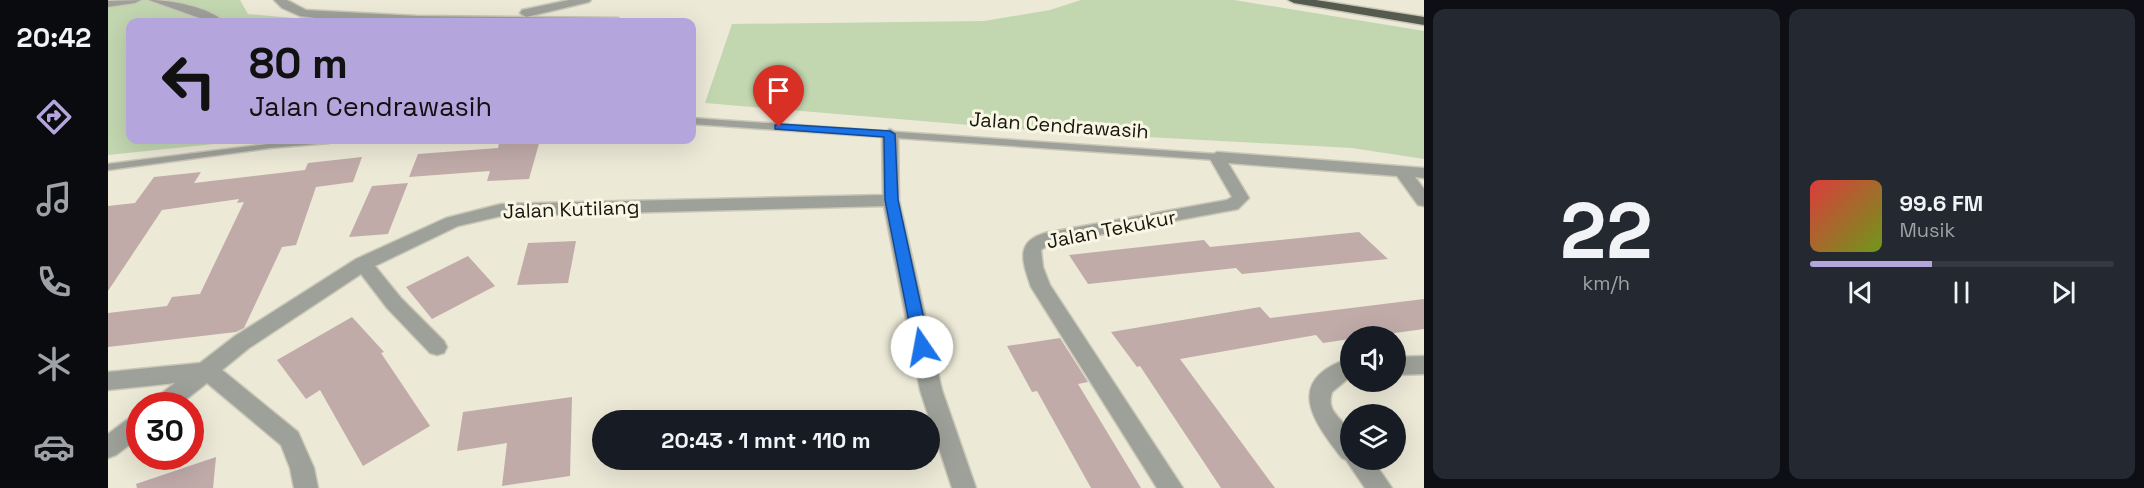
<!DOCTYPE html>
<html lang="id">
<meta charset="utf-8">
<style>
body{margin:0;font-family:"Space Grotesk",sans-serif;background:#242831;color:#f1f3f6;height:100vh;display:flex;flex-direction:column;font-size:22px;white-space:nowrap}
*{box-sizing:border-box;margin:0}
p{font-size:20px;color:#9ea1a6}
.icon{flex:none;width:33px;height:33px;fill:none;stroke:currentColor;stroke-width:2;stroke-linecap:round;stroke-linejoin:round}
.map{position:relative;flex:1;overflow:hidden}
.details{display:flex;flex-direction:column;gap:9px;padding:9px;background:#0d0f14;width:720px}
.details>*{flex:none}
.guide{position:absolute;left:18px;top:18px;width:570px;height:126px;border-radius:12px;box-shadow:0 6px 24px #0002;background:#b5a5dd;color:#111;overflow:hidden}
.buttons{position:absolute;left:1232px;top:326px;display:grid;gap:12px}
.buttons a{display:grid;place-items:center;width:66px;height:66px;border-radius:50%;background:#171b24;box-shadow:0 6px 24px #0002;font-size:30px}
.speed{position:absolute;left:18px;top:392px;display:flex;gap:12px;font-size:30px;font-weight:700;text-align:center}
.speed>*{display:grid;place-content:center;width:78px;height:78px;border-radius:50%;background:#171b24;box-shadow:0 6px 24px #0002;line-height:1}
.speed .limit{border:9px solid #d22;background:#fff;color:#111}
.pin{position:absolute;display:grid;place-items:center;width:51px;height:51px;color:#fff;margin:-62px -26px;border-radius:50% 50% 50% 0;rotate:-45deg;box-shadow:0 0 6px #0007}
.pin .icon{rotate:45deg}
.me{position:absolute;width:66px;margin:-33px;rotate:348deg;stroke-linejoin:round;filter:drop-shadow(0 0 4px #0008)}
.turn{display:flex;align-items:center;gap:21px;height:126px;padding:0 24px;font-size:27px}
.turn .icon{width:78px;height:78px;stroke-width:2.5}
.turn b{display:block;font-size:42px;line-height:51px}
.details .card{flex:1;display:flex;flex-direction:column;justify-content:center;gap:9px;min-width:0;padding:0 21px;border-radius:12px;background:#242831}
.details .dial{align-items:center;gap:0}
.dial b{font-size:78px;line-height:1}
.song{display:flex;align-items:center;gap:18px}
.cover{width:72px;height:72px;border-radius:9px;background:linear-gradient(135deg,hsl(0 70% 55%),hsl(80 70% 35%))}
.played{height:6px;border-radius:3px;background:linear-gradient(90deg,#b5a5dd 40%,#363941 40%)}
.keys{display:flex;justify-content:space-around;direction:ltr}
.details .tiles{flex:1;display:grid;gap:9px;grid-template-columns:repeat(2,1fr)}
.trip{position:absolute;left:484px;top:410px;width:348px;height:60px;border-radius:30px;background:#171b24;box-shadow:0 6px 24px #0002;font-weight:700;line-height:60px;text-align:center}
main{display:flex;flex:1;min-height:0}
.menu{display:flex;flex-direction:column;width:108px;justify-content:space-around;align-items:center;background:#090b0e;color:#9ea1a6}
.menu .icon{width:42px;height:42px}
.menu .selected{color:#b5a5dd}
.menu b{font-size:27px;color:#f1f3f6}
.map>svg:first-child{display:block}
</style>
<main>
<nav class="menu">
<b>20:42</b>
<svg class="icon selected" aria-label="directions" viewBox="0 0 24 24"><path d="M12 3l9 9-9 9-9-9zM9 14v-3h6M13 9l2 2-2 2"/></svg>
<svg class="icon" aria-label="music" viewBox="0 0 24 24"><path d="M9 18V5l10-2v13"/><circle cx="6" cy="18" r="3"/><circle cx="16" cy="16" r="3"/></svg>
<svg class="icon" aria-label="phone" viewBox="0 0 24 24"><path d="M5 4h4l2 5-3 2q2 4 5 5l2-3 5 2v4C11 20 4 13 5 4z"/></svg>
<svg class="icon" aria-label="climate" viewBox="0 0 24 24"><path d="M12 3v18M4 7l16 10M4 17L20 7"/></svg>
<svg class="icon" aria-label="car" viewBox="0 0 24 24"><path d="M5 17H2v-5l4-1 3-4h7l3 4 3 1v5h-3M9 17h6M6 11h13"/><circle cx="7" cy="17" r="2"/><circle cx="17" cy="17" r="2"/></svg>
</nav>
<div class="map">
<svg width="1316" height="488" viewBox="0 0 1316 488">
<rect width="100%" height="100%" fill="#ece9d7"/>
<!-- green -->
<g fill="#c2d6b0">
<polygon points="0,0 132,0 140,14 232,22 22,22 22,140 145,140 0,155"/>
<polygon points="973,0 1126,0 1316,31 1316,159 1244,148 946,132 597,103 624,24 876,21 942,10"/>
</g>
<!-- building -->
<g fill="#c0aba9">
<polygon points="432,140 421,179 379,181 382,171 301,177 310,154 390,148 391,143"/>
<polygon points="254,157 245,182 208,187 188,245 174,247 136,328 128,332 0,347 0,313 59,306 64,297 92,294 136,202 129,203 131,199 54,210 0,291 0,206 27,203 46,177 93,172 86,183 197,170 200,163"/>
<polygon points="300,183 280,234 241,237 264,186"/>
<polygon points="1251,232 1280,259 1134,274 1128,268 980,284 961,255 1096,240 1102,247"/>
<polygon points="468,241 460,283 409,285 420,243"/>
<polygon points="360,256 387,286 324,319 298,287"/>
<polygon points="1316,299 1316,329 1265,336 1242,336 1242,339 1215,343 1208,335 1072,359 1167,488 1113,488 1032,366 1029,367 1003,332 1152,307 1162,318"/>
<polygon points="244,317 276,352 273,353 322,426 255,466 212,390 198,399 169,360"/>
<polygon points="952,338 980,382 970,384 1033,488 983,488 929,391 924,392 899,346"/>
<polygon points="464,397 462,476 394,486 399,443 349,451 355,412"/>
<polygon points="108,457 105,488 29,488 28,484"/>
</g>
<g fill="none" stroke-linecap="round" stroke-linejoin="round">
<defs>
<g id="service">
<polygon points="584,118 1109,154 1114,157 1109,160 584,124"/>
<polygon points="191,140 226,140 221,143 162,148 0,170 0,164"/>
</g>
<g id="minor">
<polygon points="33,0 27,3 0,7 0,1"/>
<path d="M 41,0 C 62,0 102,7 116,22 L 103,22 Z"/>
<polygon points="166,0 179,0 198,10 215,11 309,16 510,18 516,22 288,22 215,19 192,16 174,8"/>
<polygon points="461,0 483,0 481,2 418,17 412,13 414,10"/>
<polygon points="782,129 790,134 791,200 834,390 868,488 844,488 812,390 776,206 393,216 350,226 267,266 293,298 336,341 339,347 336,353 329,355 322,353 279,308 253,274 141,348 114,370 190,432 206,468 210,488 186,488 182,468 173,445 99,383 71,405 44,405 47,398 67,383 0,390 0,372 92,363 127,336 248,259 338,218 393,204 775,195 774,134"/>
<path d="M 1109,152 L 1316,168 L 1316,178 L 1307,177 L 1316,189 L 1316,206 L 1310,205 L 1289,176 L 1120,163 L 1141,198 L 1130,209 L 942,244 L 933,250 L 935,267 L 942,285 L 1075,488 L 1049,488 L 923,287 C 915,263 906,242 937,233 L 1119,200 L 1124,197 L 1101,157 Z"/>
<polygon points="1316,356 1316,374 1287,375 1287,357"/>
<path d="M 1242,358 L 1242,377 L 1224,392 C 1217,414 1237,418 1242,434 C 1244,441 1242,452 1242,459 L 1264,459 L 1284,488 L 1257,488 L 1238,460 L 1234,458 C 1204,420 1176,380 1242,358 Z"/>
<polygon points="32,413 32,437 8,455 0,458 0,434 24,416"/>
</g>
<polygon id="trunk" points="1180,0 1208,0 1316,17 1316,25 1186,3"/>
</defs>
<!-- service casing -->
<use href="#service" stroke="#cac7b7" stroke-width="3"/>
<!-- minor casing -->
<use href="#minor" stroke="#cac7b7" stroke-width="3"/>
<!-- trunk casing -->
<use href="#trunk" stroke="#cac7b7" stroke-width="3"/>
<!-- service -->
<use href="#service" fill="#9da199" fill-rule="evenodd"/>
<!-- minor -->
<use href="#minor" fill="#9da199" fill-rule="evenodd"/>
<!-- trunk -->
<use href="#trunk" fill="#555a4e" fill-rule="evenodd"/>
</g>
<!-- route -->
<polygon fill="#1a73e8" stroke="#114b97" stroke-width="1.5" points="671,124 782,131 787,134 790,200 822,347 820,352 814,354 809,352 806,347 777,200 776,137 667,129 667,125"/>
<g text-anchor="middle" stroke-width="6" stroke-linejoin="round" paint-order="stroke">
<!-- street labels -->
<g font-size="20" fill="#171610" stroke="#f9f7e4">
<text transform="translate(951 125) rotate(4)" y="7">Jalan Cendrawasih</text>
<text transform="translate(463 209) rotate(-2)" y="7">Jalan Kutilang</text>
<text transform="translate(1003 229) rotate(-11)" y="7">Jalan Tekukur</text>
</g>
</g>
</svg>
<div class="buttons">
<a><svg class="icon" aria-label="sound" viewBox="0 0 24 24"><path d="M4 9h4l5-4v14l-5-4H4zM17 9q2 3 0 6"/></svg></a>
<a><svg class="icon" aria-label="layers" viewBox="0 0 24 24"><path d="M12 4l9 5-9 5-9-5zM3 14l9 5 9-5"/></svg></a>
</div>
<div class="speed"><div class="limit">30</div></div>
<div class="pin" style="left:671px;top:127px;background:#d93025"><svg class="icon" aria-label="arrive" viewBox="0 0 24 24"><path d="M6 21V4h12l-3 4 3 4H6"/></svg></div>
<svg class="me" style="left:814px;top:347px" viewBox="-20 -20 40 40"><circle r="19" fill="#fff"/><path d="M0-13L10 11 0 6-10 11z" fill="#1a73e8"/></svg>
<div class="trip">20:43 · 1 mnt · 110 m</div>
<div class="guide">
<div class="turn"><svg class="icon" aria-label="left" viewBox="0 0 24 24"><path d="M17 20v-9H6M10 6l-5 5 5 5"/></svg><div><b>80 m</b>Jalan Cendrawasih</div></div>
</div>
</div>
<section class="details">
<div class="tiles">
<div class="card dial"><b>22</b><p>km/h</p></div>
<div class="card">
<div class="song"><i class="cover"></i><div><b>99.6 FM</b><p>Musik</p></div></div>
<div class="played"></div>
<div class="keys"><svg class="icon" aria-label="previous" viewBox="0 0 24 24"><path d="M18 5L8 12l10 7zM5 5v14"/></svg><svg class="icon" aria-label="pause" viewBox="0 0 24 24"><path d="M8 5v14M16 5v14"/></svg><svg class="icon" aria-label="next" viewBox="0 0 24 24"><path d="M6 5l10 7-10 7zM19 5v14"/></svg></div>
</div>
</div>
</section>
</main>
